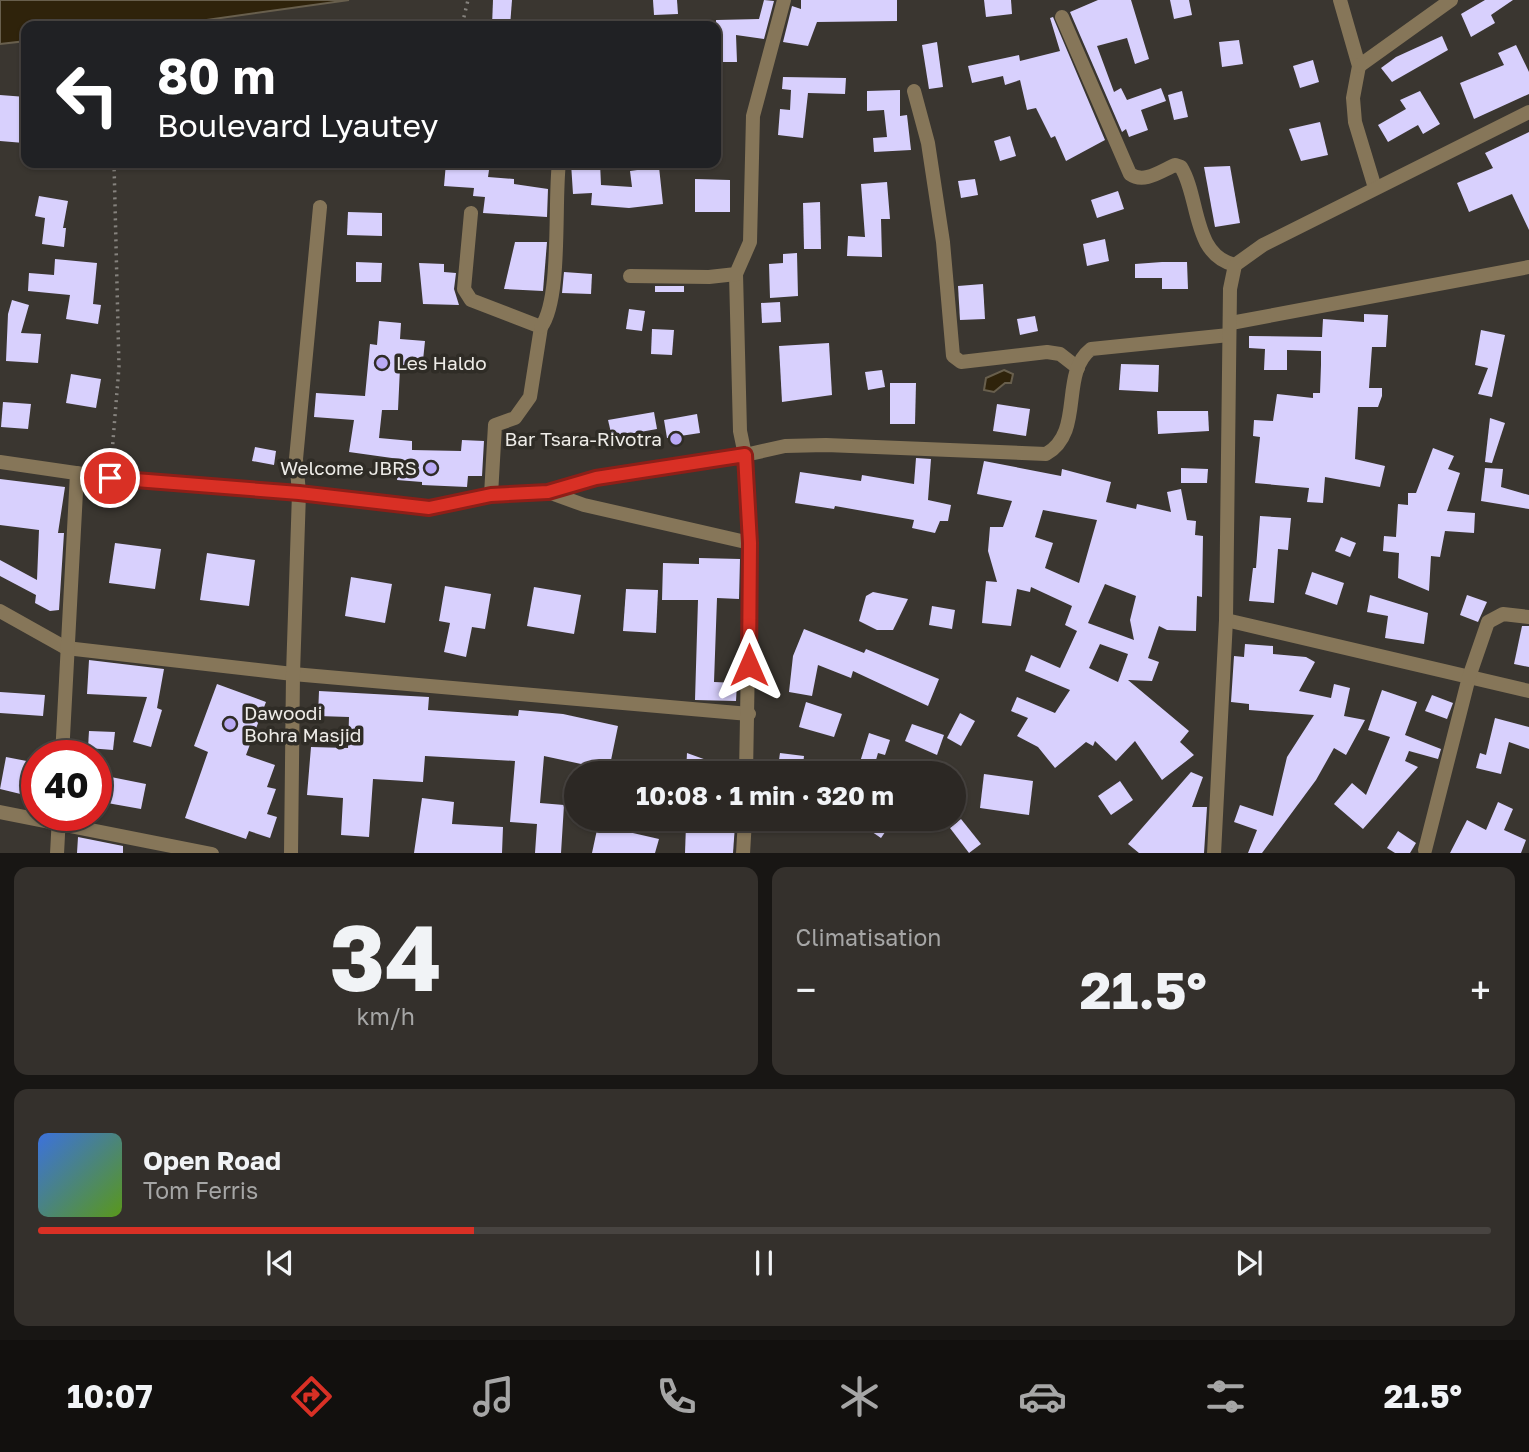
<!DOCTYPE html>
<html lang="fr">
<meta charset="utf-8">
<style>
body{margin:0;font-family:"Golos Text",sans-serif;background:#34302c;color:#f1f3f6;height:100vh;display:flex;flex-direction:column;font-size:26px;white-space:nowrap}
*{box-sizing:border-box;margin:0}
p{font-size:23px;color:#a6a6a6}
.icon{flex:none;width:38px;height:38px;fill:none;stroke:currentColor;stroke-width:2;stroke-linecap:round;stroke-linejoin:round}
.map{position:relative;height:853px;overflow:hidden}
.details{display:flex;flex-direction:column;gap:14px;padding:14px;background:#181614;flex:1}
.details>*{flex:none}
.hud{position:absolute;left:21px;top:21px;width:700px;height:147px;border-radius:14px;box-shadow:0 2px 5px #0004,0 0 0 2px #484441;background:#202124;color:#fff;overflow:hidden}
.speed{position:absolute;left:21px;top:740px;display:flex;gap:14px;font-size:35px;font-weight:700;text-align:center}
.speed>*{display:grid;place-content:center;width:91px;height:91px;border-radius:50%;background:#2c2824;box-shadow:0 2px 5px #0004,0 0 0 2px #484441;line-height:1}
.speed .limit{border:10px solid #d22;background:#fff;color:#111}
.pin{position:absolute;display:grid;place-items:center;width:60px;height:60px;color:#fff;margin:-30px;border:4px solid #fff;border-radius:50%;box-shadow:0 2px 7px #0007}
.me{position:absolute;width:77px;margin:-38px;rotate:0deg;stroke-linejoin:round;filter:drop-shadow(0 0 5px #0008)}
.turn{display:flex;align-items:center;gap:24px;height:147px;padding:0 21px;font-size:32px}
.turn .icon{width:91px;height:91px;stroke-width:2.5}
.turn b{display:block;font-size:49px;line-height:60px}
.big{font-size:52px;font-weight:700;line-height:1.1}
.details .tile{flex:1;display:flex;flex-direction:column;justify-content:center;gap:10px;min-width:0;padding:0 24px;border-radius:14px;background:#34302c}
.details .dial{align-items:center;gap:0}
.dial b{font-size:91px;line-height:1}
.song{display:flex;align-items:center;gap:21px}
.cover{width:84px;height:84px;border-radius:10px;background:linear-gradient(135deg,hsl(220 70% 55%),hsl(90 70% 35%))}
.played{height:7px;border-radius:4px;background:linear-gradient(90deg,#d93025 30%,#484441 30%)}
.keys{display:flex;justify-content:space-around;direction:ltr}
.heat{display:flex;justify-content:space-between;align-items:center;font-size:38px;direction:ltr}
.details .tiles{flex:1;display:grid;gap:14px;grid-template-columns:1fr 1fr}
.tile:last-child{grid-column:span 2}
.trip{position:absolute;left:564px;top:761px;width:402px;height:70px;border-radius:35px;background:#2c2824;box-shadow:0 2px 5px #0004,0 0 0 2px #484441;font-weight:700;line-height:70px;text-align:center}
.tabs{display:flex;height:112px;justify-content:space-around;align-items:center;background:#12100e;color:#a6a6a6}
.tabs .icon{width:49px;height:49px}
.tabs .selected{color:#d93025}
.tabs b{font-size:32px;color:#f1f3f6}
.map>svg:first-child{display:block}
</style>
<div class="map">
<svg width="1529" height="854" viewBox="0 0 1529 854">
<rect width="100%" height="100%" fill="#3a3630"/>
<!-- water -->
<g fill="#2f230b" stroke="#685f4d" stroke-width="2">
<polygon points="0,0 349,0 164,26 26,26 26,41 0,44"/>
<polygon points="1004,370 1013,374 1011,383 1005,383 994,392 984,390 986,378"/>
</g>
<!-- building -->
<g fill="#d8d0fd" fill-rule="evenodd">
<polygon points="493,0 512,0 510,26 492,26"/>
<polygon points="653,0 677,0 678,14 654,15"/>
<polygon points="764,0 774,1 764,39 736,35 737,62 716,62 716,20 759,19"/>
<polygon points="801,0 897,0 897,21 817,22 808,46 783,42 792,6 801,9"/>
<polygon points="984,0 1011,0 1012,14 986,17"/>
<polygon points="1098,0 1131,0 1149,59 1135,64 1127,38 1097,46 1114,92 1121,88 1127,100 1161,88 1166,101 1141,110 1148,130 1129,137 1126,129 1122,132 1070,12"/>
<polygon points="1170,0 1189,0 1192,15 1174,19"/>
<polygon points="1485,0 1513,0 1491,15 1495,23 1471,37 1461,14"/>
<polygon points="1053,17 1105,140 1066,161 1055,136 1051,138 1036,108 1027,110 1020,80 1005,85 1003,76 972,83 968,66 1019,55 1020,61 1060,51 1050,18"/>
<polygon points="1442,36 1448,50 1392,82 1381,68 1396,57"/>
<polygon points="1239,40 1243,64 1222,67 1219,42"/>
<polygon points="937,42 943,87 929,89 922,45"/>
<polygon points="1516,45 1529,72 1529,94 1474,119 1460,83 1504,65 1498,53"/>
<polygon points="1313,60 1319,82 1300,88 1293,66"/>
<polygon points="783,77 846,78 845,94 808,93 803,138 778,135 780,109 790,110 791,90 782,89"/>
<polygon points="900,90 900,116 907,115 911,150 874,152 873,138 887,137 884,110 867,111 867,91"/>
<polygon points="1182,91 1188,117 1174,120 1168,95"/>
<polygon points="1420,91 1440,124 1423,134 1418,125 1388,142 1378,125 1406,109 1400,100"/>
<polygon points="0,95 26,97 24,143 0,141"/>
<polygon points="1320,122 1328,155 1301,161 1289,129"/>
<polygon points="1529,132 1529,230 1512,194 1469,212 1457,183 1493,168 1485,153"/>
<polygon points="1010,136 1016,156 1000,161 994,141"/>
<polygon points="446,163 490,163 488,177 514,179 514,184 548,189 547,217 483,213 485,197 473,196 474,188 444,186"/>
<polygon points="571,163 600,163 601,185 632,187 630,171 659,167 663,204 629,208 591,205 592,193 573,194"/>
<polygon points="1230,166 1240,223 1215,227 1204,167"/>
<polygon points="695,179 730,180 730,212 695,212"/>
<polygon points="975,179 978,195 961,198 958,181"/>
<polygon points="887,182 890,219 881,219 882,257 847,256 848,236 865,237 861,184"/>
<polygon points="1118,191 1124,209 1097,218 1091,200"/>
<polygon points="39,196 68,201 63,228 66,228 64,247 42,244 45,218 35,216"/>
<polygon points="820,202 821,249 804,249 803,203"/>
<polygon points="348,212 382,213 382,236 347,235"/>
<polygon points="1105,239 1109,261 1087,266 1083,244"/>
<polygon points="515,242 547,242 543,291 504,289"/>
<polygon points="797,253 798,296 770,298 769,264 783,263 783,254"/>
<polygon points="55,259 97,263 93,304 101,305 98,324 66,319 70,295 28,291 29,273 54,275"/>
<polygon points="356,262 382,263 381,282 356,282"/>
<polygon points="1162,262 1187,262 1188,289 1162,289 1162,278 1135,278 1135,264"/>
<polygon points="419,263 444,264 444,272 456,273 454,289 459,305 423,304"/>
<polygon points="564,272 592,274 591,294 562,293"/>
<polygon points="983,284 985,319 960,320 958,286"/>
<rect x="655" y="286" width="29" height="6"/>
<polygon points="12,300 29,305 21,333 41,334 38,363 6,361 8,314"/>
<polygon points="780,302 781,322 762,323 761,303"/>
<polygon points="629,309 645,311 642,331 626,329"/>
<polygon points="1364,314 1388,315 1386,347 1372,347 1369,388 1382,388 1382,396 1378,407 1358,407 1355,459 1385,466 1380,487 1325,477 1323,503 1307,502 1309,488 1255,483 1260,437 1253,436 1254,420 1273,421 1277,394 1313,398 1313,393 1320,393 1321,365 1321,351 1287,350 1287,370 1264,370 1265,349 1249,348 1249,336 1322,337 1323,319 1364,322"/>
<polygon points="1035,316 1038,331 1020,335 1017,319"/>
<polygon points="379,321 401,323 400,339 425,341 422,370 400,368 398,410 382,410 379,438 412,441 412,450 461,451 462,440 484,441 482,476 468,476 467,487 422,485 422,482 397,480 399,459 349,452 354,420 314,417 316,393 365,396 370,344 377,345"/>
<polygon points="652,329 674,330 672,355 651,354"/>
<polygon points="1481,330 1505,335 1492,397 1478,394 1488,368 1475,365"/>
<polygon points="829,343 832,395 782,402 779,346"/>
<polygon points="1121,364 1159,365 1158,392 1119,390"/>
<polygon points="882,370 885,387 868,390 865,372"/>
<polygon points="71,374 101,379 96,408 66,403"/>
<polygon points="890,383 916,383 915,424 890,424"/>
<polygon points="3,402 31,404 28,429 1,427"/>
<polygon points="997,404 1030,409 1026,436 993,431"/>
<polygon points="1157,411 1208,411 1209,431 1158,434"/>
<polygon points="654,412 657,429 612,437 608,420"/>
<polygon points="697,414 700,433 667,438 664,420"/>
<polygon points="1490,418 1505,423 1492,463 1485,462"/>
<polygon points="255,447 276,451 274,465 252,461"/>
<polygon points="1433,448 1454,456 1448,469 1460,473 1447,511 1475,513 1474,533 1445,531 1440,557 1431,556 1429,591 1398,578 1399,553 1383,551 1384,536 1396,537 1398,504 1408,505 1408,493 1416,493"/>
<polygon points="916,458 931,459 928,500 951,505 948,521 940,521 935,533 912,528 914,520 835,506 834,509 795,503 800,472 861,481 862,475 914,484"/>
<path d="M 984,461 L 1061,476 L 1062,469 L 1111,482 L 1106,502 L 1136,509 L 1137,504 L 1171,512 L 1167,492 L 1181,489 L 1187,520 L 1196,521 L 1195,535 L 1203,536 L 1202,597 L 1197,596 L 1196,631 L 1167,630 L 1159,626 L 1148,658 L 1159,662 L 1152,681 L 1128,680 L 1189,731 L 1180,742 L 1194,755 L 1162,780 L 1135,741 L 1116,761 L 1095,741 L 1093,746 L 1086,742 L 1055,768 L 1038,747 L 1017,736 L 1028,718 L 1011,711 L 1017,697 L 1055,713 L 1070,690 L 1025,671 L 1031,655 L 1060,668 L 1077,631 L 1065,625 L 1072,606 L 1031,587 L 1030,592 L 1017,589 L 1011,626 L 982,623 L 986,581 L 997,582 L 988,551 L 990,527 L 1003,527 L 1012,501 L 977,494 ZM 1043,510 L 1097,520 L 1079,583 L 1045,568 L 1053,543 L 1035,537 ZM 1105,584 L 1136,596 L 1130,620 L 1134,640 L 1088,623 ZM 1100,644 L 1128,654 L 1118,682 L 1089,668 Z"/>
<polygon points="1181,468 1208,469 1207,483 1181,483"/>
<polygon points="1485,468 1503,469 1501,487 1529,495 1529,509 1481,501"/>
<polygon points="0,479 65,487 58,533 64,533 59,610 50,611 35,603 36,595 0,576 0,560 37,580 39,530 0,525"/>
<polygon points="1260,516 1291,518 1288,550 1278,549 1274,603 1249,601 1253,568 1256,568"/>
<polygon points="1341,537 1356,543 1350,557 1335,551"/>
<polygon points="115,543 161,549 155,589 109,583"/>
<polygon points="207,553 255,560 249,606 200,600"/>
<polygon points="699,558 740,559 739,599 717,598 714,682 737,683 736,701 695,700 698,600 662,600 663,563 699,564"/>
<polygon points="1312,572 1344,583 1337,605 1305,594"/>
<polygon points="351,577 392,584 385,623 345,616"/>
<polygon points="445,586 491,594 485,629 472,627 466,657 444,652 450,623 439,621"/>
<polygon points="534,587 581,595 574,634 527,626"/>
<polygon points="626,589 658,590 656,633 623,631"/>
<polygon points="873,592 908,599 893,630 877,630 859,621 866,596"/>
<polygon points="1370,595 1428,613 1424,644 1385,638 1388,616 1367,612"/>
<polygon points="1467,595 1487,602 1478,622 1460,615"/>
<polygon points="932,606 955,610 952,629 929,625"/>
<polygon points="1522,626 1529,626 1529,667 1514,664"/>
<polygon points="804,629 864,653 866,649 939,679 928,706 853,671 851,678 818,665 812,696 789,692 793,656"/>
<polygon points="1245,644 1273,646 1273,654 1306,657 1315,662 1299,691 1331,698 1334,684 1350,688 1344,716 1365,720 1346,755 1334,748 1316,780 1262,853 1248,853 1257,830 1234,822 1240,805 1273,816 1287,757 1314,715 1249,710 1249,704 1231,702 1234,656 1244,657"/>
<polygon points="89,660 164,669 157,708 162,710 151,747 133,742 147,697 87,694"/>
<polygon points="217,684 266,702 246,755 275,765 267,787 276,789 267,814 277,817 270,838 249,831 246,839 185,818 208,752 194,746"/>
<polygon points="1382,690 1417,702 1405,735 1441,749 1438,759 1409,751 1405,761 1418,767 1363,829 1334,804 1352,783 1366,795 1390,737 1368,730"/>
<polygon points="319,691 429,697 428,710 518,716 519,710 563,714 618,726 609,770 544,756 540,803 564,805 561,853 535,853 537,824 510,822 515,761 425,756 423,782 373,779 369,837 341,835 343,798 307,795 311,747 348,748 349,717 318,716"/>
<polygon points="0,692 45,695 43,716 0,713"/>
<polygon points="1432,695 1453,703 1447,719 1425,711"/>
<polygon points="806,702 842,714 834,737 799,727"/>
<polygon points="960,713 975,721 961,746 947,738"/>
<polygon points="1495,718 1529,727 1529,749 1509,742 1501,774 1476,768 1480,753 1486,755"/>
<polygon points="912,724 944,735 937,755 905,741"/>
<polygon points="89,731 115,732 113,750 88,748"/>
<polygon points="869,733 890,740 885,755 878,753 874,767 860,762"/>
<polygon points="687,753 712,762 708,774 686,774"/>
<polygon points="780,753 804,756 802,774 777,774"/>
<polygon points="6,757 37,763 37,798 0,789"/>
<polygon points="1191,772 1203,777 1192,807 1207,807 1204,853 1139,853 1128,844"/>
<polygon points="96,774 146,784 141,809 96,801"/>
<polygon points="984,774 1033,781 1029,815 980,808"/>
<polygon points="1120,781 1133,800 1111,815 1098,796"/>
<polygon points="422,798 454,802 452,824 503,827 502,853 414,853"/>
<polygon points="1498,802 1513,809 1504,830 1526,840 1521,853 1450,853 1467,820 1486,830"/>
<polygon points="853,819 894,819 881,838"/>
<polygon points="961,819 981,844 969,853 950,828"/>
<polygon points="598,825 659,839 655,853 592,853"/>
<polygon points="686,825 735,825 733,853 685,853"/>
<polygon points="1398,831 1416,843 1410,853 1395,853 1387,848"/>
<polygon points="78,837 123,846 123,853 77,853"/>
</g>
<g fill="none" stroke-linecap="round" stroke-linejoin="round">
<!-- path -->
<g stroke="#86837e" stroke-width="3.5" stroke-dasharray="2 5" stroke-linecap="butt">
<polyline points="407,26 462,25 468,0"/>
<polyline points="111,465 119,367 114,163"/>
</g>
<!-- minor -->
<g stroke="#867659" stroke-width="14">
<polyline points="1340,0 1359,66 1353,98 1355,122 1375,188"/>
<path d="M 1062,17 L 1130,174 C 1144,184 1161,171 1175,165 L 1181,167 C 1200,198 1192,255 1235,265"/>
<polyline points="1359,66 1451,0"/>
<polyline points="914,91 928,143 943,242 953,356 961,362 1047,352 1060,354 1078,368"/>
<polyline points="471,213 464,289 471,300 541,327 530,397 515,418 495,425 491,495"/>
<path d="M 736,274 L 740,431 L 745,455 L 785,446 L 826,445 L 1046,454 C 1085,432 1059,374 1091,349 L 1229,335"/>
<polyline points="630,276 709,277 736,274 750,242 753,116 784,0"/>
<polyline points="1231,323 1529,267"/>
<path d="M 541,327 C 562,299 554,201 559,163"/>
<polyline points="0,611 66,648 293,674 749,714"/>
<polyline points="1226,620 1529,691"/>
<polyline points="62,756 77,473"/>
<polyline points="0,812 212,854"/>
<polyline points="1425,850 1469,677 1488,622 1503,614 1529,617"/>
<polyline points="57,854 59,816"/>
<polyline points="291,854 293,674 299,493 296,459 320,207"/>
</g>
<!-- tertiary -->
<g stroke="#867659" stroke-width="14">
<polyline points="0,462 110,478 299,493 429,508 491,495 548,492 596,478 745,455 750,543 746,774"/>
<polyline points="548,492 584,505 750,543"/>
<polyline points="743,854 745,819"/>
<polyline points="1214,854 1226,620 1230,289 1235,265 1263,245 1529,112"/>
</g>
</g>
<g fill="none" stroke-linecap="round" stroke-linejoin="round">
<defs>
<polyline id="route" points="110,478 299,493 429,508 491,495 548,492 596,478 745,455 750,543 749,665"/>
</defs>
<!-- route casing -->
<use href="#route" stroke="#8d1f18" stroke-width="18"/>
<!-- route -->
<use href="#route" stroke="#d93025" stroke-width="12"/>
</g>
<!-- markers -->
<g fill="#baaaf6" stroke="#2f2c26" stroke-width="2.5">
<circle cx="382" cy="363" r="7"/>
<circle cx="676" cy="439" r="7"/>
<circle cx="431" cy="468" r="7"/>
<circle cx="230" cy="724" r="7"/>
</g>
<g text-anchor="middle" stroke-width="7" stroke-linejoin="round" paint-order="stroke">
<!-- poi labels -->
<g font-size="19" fill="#eeece8" stroke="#2f2c26" text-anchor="start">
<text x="396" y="370">Les Haldo</text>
<text x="662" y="446" text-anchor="end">Bar Tsara-Rivotra</text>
<text x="417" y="475" text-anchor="end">Welcome JBRS</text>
<text x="244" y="720">Dawoodi<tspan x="244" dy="22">Bohra Masjid</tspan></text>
</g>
</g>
</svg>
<div class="speed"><div class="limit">40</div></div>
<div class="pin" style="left:110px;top:478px;background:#d93025"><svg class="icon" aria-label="arrive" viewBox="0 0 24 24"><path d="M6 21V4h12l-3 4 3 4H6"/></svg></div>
<svg class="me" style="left:749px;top:665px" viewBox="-20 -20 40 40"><path d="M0-17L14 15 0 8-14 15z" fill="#d93025" stroke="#fff" stroke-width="4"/></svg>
<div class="trip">10:08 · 1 min · 320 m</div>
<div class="hud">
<div class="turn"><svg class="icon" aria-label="left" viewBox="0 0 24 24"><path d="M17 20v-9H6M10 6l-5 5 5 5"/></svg><div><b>80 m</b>Boulevard Lyautey</div></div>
</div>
</div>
<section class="details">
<div class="tiles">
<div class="tile dial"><b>34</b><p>km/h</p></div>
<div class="tile"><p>Climatisation</p>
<div class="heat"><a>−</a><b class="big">21.5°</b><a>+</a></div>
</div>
<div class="tile">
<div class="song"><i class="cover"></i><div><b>Open Road</b><p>Tom Ferris</p></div></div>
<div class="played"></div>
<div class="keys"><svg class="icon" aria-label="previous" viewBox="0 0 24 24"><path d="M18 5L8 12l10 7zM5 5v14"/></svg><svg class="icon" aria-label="pause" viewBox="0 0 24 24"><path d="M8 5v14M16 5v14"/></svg><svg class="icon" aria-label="next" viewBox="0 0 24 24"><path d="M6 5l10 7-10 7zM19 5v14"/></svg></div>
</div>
</div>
</section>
<nav class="tabs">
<b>10:07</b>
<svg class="icon selected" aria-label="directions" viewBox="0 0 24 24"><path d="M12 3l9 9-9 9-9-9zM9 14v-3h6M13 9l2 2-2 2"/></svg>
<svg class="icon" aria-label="music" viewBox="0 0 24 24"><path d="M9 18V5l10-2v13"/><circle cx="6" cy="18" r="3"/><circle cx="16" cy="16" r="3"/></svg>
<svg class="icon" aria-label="phone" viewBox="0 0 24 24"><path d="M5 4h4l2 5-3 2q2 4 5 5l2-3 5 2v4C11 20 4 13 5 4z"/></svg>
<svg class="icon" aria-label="climate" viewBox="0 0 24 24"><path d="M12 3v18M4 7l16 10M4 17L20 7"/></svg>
<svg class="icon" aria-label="car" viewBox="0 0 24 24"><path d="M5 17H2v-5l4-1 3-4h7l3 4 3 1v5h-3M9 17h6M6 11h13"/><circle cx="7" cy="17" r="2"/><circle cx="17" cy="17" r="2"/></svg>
<svg class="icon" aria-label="filters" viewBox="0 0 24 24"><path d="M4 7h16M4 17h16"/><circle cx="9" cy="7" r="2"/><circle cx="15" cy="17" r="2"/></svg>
<b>21.5°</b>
</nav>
